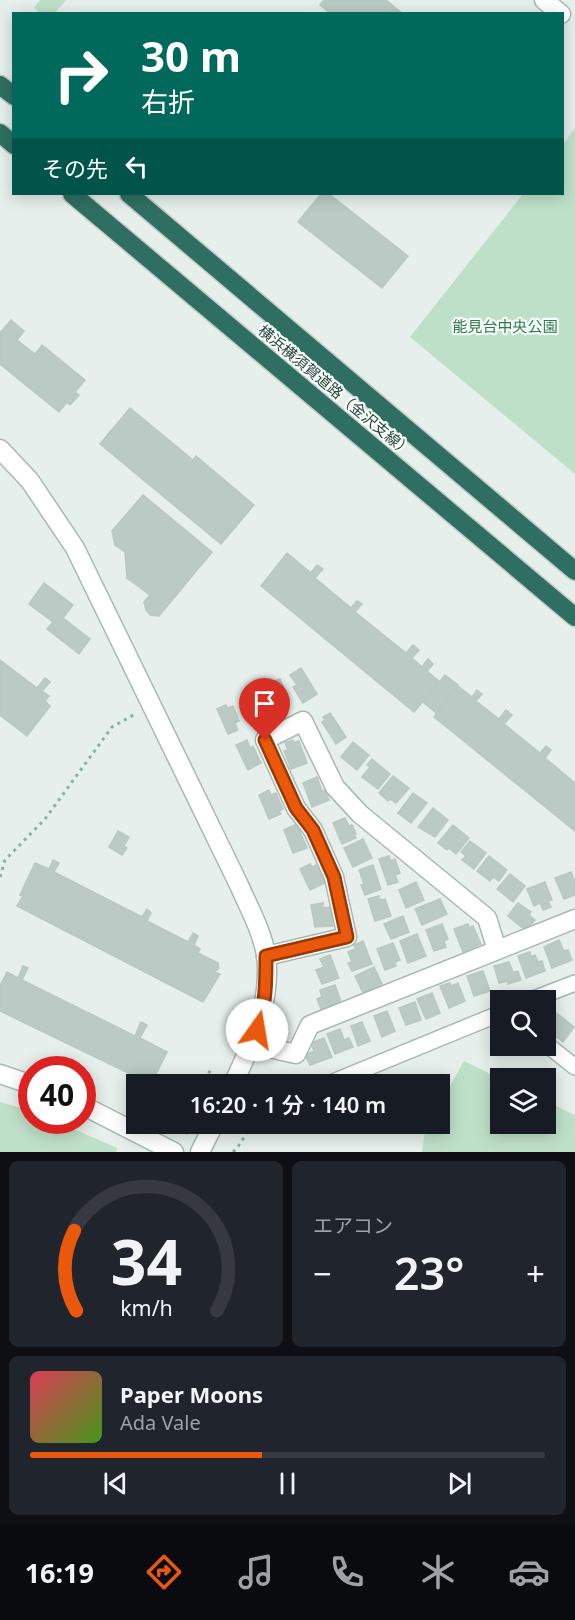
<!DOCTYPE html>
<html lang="ja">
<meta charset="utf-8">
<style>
body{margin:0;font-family:"Noto Sans","Noto Sans JP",sans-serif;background:#20242c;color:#f1f3f6;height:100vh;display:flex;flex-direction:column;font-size:22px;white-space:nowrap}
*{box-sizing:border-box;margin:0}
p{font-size:20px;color:#9ea1a6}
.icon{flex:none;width:33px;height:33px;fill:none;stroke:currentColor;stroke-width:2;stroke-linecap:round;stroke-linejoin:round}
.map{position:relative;height:1152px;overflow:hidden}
.sheet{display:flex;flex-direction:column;gap:9px;padding:9px;background:#0d0f14;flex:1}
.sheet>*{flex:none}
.banner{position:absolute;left:12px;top:12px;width:552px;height:183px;border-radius:0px;box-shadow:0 3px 15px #0003;background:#00695c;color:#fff;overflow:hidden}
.fabs{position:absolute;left:490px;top:990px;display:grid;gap:12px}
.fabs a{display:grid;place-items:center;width:66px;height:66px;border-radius:0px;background:#171b24;box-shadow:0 3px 15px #0003;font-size:30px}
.speed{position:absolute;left:18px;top:1056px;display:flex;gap:12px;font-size:30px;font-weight:700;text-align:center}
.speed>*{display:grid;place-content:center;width:78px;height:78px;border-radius:50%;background:#171b24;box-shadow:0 3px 15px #0003;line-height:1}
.speed .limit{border:9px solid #d22;background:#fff;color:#111}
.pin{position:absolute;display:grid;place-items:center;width:51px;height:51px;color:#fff;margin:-62px -26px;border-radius:50% 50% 50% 0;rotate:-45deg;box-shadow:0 0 6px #0007}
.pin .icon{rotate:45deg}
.me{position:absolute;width:66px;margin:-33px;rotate:13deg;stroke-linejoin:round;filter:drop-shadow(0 0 4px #0008)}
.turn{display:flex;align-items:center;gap:21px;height:126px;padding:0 30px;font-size:27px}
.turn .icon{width:78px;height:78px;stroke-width:2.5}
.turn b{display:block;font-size:42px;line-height:51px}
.then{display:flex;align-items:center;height:57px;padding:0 30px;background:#0003;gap:12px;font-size:22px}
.big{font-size:45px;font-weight:600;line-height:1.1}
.sheet .widget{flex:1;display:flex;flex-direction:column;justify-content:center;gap:9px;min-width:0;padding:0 21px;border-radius:9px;background:#20242c}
.sheet .dial{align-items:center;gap:0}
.dial svg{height:156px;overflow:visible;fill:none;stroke:#363941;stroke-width:7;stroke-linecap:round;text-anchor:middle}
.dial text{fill:#f1f3f6;stroke:none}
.song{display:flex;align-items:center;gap:18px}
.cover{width:72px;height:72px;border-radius:9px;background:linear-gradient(135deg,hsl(350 70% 55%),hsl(100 70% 35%))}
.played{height:6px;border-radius:3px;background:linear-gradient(90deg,#ea580c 45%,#363941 45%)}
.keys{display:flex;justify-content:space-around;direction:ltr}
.heat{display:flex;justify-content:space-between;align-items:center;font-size:33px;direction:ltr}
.sheet .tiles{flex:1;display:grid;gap:9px;grid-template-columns:1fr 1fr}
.widget:last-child{grid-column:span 2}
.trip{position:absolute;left:126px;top:1074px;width:324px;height:60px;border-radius:0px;background:#171b24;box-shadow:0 3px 15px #0003;font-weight:600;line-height:60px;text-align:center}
.tabs{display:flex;height:96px;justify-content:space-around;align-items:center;background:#090b0e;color:#9ea1a6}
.tabs .icon{width:42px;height:42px}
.tabs .on{color:#ea580c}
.tabs b{font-size:27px;color:#f1f3f6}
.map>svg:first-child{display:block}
</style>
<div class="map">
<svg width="575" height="1152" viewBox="0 0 575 1152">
<rect width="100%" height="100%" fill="#e6efeb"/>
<!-- green -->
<g fill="#bfe0c8">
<polygon points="40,0 66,0 55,13 40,13 34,8"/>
<polygon points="575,128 575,474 410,337 523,194 562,194 563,144"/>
<polygon points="464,1061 501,1079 501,1124 546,1124 546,1101 575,1115 575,1152 422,1152 425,1130 429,1124 440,1124 440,1104"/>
<polygon points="0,1102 31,1111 32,1120 56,1121 117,1148 116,1152 0,1152"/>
</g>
<!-- building -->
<g fill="#bbcac4" stroke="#b8c9c2" stroke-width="1.5">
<polygon points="324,0 386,0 403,14 331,14 320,5"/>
<polygon points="321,194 329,194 408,256 382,288 298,222"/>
<polygon points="11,320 24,331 17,340 35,354 42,345 85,380 75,392 79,395 70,405 67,402 59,412 0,364 0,333"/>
<polygon points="130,408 193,460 196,456 254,505 221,544 100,444"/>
<polygon points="143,495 212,552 159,616 150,615 146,610 144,602 150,595 127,578 125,552 115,545 112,531"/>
<polygon points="287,553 311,573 317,565 323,569 315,578 351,608 357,601 362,604 355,612 406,653 413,645 419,650 412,658 422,667 428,659 433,664 427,671 440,682 414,712 261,586"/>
<polygon points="44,583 73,605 63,618 90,639 79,654 47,629 53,622 29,604"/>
<polygon points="0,660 37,688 45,678 50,682 42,691 49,696 45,701 50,706 27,736 0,715"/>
<polygon points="301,668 317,694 303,703 293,687 297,685 290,675"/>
<polygon points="445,675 458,685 436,713 423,702"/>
<polygon points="280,679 287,696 283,697 286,703 275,707 265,685"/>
<polygon points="458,686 472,697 477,690 482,694 476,701 499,719 506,710 512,715 504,724 540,753 546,746 551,750 545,758 575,783 575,831 434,717"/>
<polygon points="257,690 263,703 260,704 266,716 255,722 243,696"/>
<polygon points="226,705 228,708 233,706 239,721 235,723 238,730 228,734 217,709"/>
<polygon points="330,713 346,737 336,744 322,722 325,720 323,717"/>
<polygon points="247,740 250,748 253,746 261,763 248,770 236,745"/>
<polygon points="293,740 294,743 299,741 307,763 291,769 284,751 288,750 285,743"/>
<polygon points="353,742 369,755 357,770 341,757"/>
<polygon points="372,759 390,774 378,789 362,777 370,767 367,765"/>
<polygon points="393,776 409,788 396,803 390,799 388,801 379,793"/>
<polygon points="317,777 322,791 325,790 329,800 312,807 303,783"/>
<polygon points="269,790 271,795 276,793 283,809 279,811 281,814 269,819 259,795"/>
<polygon points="413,793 427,803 411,823 398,813"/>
<polygon points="433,808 448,820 435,837 418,827"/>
<polygon points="345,818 349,826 352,825 356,834 354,835 356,838 342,844 333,823"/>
<polygon points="297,824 307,848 293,853 284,830"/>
<polygon points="453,825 469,838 456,854 449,848 447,850 438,843"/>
<polygon points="118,831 129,837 124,846 127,848 122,855 109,847"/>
<polygon points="363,839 372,858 353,867 344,848"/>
<polygon points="470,841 486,853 474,869 462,860 466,856 461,852"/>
<polygon points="389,856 391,861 395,859 400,873 395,875 398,882 388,885 379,859"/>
<polygon points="489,856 507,870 499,881 493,877 490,881 477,871"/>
<polygon points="53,860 59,863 54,872 142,917 147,909 151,913 147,921 188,942 193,933 198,936 194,945 200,949 198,953 218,963 219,968 215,972 220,974 203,1002 17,906 23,896 20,895 35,863 49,869"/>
<polygon points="310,864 312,867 316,865 325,883 310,890 300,869"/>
<polygon points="373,865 381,889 365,895 361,885 364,884 359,870"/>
<polygon points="571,872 575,882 575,895 564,899 555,878"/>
<polygon points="510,874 525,886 513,902 497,889"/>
<polygon points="416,882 424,900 406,908 399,890"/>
<polygon points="545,882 552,900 548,901 551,907 543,910 540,903 534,906 527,889"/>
<polygon points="379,896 380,900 385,899 391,916 375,921 368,899"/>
<polygon points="440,899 447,914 422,925 415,909"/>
<polygon points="323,903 323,908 330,907 333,926 315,927 311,905"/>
<polygon points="518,903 531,912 529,915 535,920 526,931 508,916"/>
<polygon points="403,916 409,932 391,939 384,924"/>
<polygon points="442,924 448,939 444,941 446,947 434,951 426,930"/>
<polygon points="468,924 469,928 473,926 481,944 463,952 454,929"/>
<polygon points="417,934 426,956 408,963 400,941"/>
<polygon points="559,940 564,951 568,950 572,960 552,968 544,947"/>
<polygon points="363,941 372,964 352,971 348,963 352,962 348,952 355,949 354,945"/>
<polygon points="393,943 400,960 395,962 396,966 385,970 377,949"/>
<polygon points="530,952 531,957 535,955 538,962 542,961 545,971 526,978 518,956"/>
<polygon points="330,955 339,978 322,984 316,970 324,967 320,959"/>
<polygon points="509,962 513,972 518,971 521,980 508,984 507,981 499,983 494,966"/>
<polygon points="23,966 28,968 22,980 135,1036 141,1022 147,1025 140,1038 167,1052 151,1084 0,1011 0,986 7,972 18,978"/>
<polygon points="374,967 382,984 363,993 355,976"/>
<polygon points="483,971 490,991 474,996 467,976"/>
<polygon points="450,983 451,986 458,983 465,1001 449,1008 440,986"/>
<polygon points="335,985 341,1002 330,1006 331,1009 322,1012 317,999 322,997 320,990"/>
<polygon points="432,993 440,1013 426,1019 417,999"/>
<polygon points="415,1002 421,1020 406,1025 399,1008"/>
<polygon points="549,1007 574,1027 563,1042 546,1029 546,1012"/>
<polygon points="387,1011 395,1031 382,1037 374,1016"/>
<polygon points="362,1022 370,1041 358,1046 351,1026"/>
<polygon points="340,1029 344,1040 349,1038 353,1047 335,1054 327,1034"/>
<polygon points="324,1038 332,1057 310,1065 305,1055 314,1051 311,1043"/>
</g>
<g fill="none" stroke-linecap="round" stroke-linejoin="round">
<defs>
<g id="pedestrian">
<polyline points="531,1000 575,983"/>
<polyline points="546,1044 575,1067"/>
<polyline points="328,1084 501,1013"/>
</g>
<g id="minor">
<polyline points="266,956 347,937 334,877 313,830 296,808 265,740 303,721 335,787 360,814 487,918 497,950"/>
<polyline points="252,1044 296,1054 310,1025 575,919"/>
</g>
<g id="tertiary">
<polyline points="544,0 561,14"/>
<path d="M 0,449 L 30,481 L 75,548 L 239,885 C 249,908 262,931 266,955 C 272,1002 252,1044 233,1084"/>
<polyline points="0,1074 32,1085"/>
<polyline points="82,1105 174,1152"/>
<polyline points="200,1152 214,1124"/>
</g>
<g id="motorway">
<polyline points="0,85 14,96"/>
<polyline points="0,133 14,145"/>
<polyline points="72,194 575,617"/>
<polyline points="129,194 575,571"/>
</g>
</defs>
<!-- pedestrian casing -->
<use href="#pedestrian" stroke="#a8b8b2" stroke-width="18"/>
<!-- minor casing -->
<use href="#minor" stroke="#a8b8b2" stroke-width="21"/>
<!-- tertiary casing -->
<use href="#tertiary" stroke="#a8b8b2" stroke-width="21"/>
<!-- motorway casing -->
<use href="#motorway" stroke="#c2cac8" stroke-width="21"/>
<!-- path -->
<g stroke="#86b3a5" stroke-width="3" stroke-dasharray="3 4.5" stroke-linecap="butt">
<polyline points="0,877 5,860 45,819 112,727 137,713"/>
<polyline points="201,1084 208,1071 218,1079"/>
<polyline points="185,1124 187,1137"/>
<path d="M 233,1152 C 242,1144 245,1132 254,1124"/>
</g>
<!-- pedestrian -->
<use href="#pedestrian" stroke="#fff" stroke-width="15"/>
<!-- minor -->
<use href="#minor" stroke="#fff" stroke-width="18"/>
<!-- tertiary -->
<use href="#tertiary" stroke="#fff" stroke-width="18"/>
<!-- motorway -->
<use href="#motorway" stroke="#2f6f62" stroke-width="18"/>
</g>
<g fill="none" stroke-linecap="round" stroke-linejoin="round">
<defs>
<path id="route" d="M 257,1030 C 266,1006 266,981 266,956 L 347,937 L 334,877 L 313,830 L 296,808 L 265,740"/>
</defs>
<!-- route casing -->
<use href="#route" stroke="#983908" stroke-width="15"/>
<!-- route -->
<use href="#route" stroke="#ea580c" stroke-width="10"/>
</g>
<g text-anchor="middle" stroke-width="4.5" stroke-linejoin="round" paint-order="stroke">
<!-- park labels -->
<g font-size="15" fill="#2d7a4b" stroke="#f7fbf9">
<text x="505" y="332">能見台中央公園</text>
</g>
<!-- street labels -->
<g font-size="15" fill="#24423a" stroke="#f7fbf9">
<text transform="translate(335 391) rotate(40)" y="5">横浜横須賀道路（金沢支線）</text>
</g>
</g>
</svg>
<div class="fabs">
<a><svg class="icon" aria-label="search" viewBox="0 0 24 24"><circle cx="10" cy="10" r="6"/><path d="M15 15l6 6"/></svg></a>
<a><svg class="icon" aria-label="layers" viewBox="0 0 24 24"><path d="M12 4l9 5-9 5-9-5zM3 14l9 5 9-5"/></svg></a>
</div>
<div class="speed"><div class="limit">40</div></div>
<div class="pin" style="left:265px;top:740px;background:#d93025"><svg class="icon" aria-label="arrive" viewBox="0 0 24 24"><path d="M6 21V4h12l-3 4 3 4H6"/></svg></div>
<svg class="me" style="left:257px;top:1030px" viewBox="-20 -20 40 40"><circle r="19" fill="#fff"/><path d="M0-13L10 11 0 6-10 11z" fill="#ea580c"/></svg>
<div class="trip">16:20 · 1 分 · 140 m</div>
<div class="banner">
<div class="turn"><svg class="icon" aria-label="right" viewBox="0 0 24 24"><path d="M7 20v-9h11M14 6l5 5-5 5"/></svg><div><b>30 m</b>右折</div></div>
<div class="then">その先<svg class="icon" aria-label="left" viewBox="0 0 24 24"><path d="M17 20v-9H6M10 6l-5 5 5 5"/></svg></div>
</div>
</div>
<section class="sheet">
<div class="tiles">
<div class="widget dial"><svg viewBox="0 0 100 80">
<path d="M14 69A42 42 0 1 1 86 69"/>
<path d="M14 69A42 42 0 0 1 13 28" stroke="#ea580c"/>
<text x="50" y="56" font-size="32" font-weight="700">34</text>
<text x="50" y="72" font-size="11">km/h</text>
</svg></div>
<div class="widget"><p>エアコン</p>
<div class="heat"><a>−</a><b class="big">23°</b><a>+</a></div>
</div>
<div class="widget">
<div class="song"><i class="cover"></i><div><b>Paper Moons</b><p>Ada Vale</p></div></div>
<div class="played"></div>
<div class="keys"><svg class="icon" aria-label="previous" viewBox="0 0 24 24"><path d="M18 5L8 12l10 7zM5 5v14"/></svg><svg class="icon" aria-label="pause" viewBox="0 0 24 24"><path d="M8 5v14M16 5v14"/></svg><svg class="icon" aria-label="next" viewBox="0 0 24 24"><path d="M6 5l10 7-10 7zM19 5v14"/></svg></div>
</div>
</div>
</section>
<nav class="tabs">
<b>16:19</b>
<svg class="icon on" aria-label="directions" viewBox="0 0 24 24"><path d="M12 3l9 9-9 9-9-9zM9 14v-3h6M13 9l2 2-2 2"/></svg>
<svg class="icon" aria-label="music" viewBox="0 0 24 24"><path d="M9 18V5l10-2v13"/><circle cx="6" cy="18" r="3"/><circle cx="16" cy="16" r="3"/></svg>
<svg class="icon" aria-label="phone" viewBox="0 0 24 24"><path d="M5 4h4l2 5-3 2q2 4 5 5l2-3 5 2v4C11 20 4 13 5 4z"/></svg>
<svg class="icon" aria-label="climate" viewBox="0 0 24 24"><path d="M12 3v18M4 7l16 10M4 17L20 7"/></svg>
<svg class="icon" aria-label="car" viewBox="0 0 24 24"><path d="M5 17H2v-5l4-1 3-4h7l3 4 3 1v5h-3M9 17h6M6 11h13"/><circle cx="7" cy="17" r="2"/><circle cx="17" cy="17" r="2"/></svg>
</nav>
